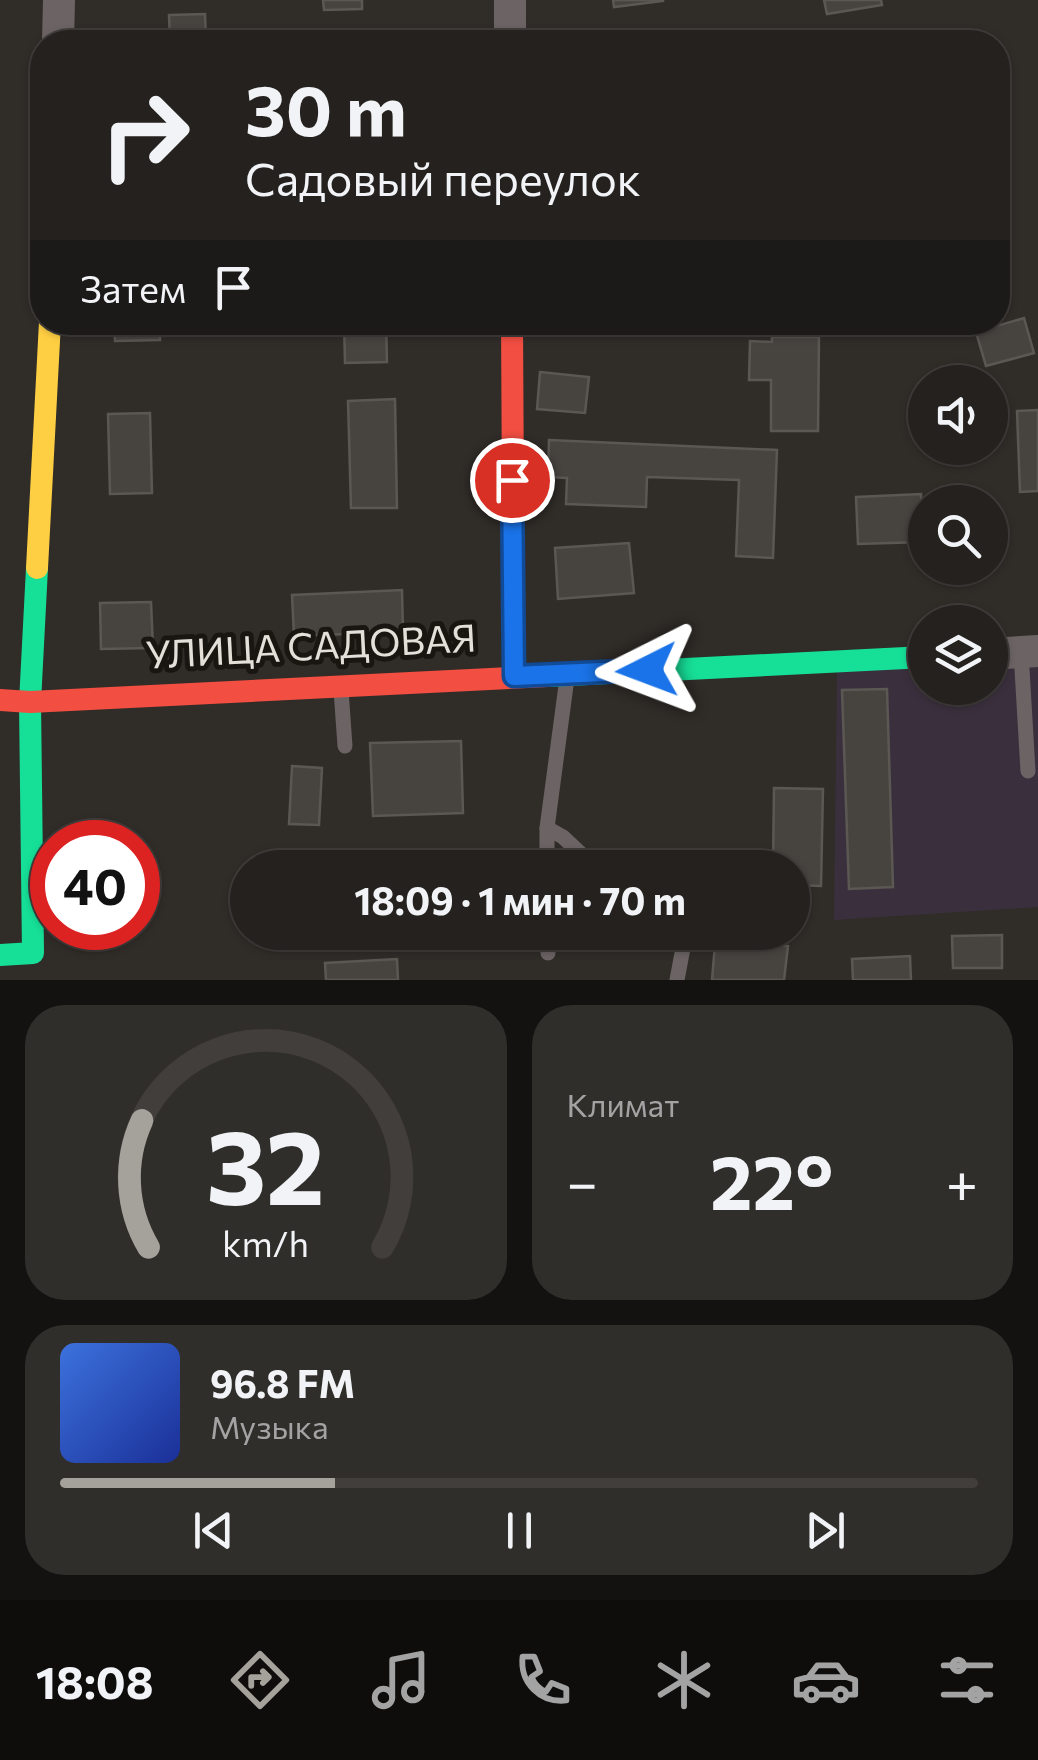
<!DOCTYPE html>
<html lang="ru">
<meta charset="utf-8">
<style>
body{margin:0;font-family:Commissioner,sans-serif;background:#302e2b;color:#f1f3f6;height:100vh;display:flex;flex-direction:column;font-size:38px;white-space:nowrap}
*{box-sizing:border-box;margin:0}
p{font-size:32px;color:#a3a3a4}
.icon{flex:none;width:55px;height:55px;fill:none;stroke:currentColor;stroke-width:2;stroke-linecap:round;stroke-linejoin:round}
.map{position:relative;height:980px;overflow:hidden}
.drawer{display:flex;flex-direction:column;gap:25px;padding:25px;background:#141210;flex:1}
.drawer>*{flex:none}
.guide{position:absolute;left:30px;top:30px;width:980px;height:305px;border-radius:40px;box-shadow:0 2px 8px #0004,0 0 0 2px #413e3c;background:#24211e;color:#f1f3f6;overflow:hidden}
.buttons{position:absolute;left:908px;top:365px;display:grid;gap:20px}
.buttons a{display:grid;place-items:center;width:100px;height:100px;border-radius:50%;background:#24211e;box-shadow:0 2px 8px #0004,0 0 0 2px #413e3c;font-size:50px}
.speed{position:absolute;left:30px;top:820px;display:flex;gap:20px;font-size:50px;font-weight:700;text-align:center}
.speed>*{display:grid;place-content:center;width:130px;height:130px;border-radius:50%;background:#24211e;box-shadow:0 2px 8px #0004,0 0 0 2px #413e3c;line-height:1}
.speed .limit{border:15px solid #d22;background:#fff;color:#111}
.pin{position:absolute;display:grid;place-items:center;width:85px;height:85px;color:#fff;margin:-42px;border:5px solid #fff;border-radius:50%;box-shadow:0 2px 10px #0007}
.me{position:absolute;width:110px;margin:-55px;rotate:267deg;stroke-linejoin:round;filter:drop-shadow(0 0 8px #0008)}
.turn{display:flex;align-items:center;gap:35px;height:210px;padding:0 50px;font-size:45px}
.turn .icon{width:130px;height:130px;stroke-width:2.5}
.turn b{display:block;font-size:70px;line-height:85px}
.then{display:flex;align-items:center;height:95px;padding:0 50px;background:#0003;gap:20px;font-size:38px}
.big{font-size:75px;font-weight:700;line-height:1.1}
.drawer .tile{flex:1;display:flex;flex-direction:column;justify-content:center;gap:15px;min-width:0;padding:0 35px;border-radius:40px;background:#302e2b}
.drawer .dial{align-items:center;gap:0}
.dial svg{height:260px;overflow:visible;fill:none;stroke:#413e3c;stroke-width:7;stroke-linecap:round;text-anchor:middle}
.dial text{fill:#f1f3f6;stroke:none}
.song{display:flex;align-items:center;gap:30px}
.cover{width:120px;height:120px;border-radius:15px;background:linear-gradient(135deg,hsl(220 70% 55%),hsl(230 70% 35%))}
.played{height:10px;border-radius:5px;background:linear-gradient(90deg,#a5a19b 30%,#413e3c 30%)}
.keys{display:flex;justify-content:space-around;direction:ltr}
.heat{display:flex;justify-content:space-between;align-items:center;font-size:55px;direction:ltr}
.drawer .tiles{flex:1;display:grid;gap:25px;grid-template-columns:1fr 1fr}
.tile:last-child{grid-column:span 2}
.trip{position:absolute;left:230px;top:850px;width:580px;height:100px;border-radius:50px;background:#24211e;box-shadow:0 2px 8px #0004,0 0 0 2px #413e3c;font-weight:700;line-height:100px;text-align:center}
.dock{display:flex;height:160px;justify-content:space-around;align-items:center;background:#0e0d0c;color:#a3a3a4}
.dock .icon{width:70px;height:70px}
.dock .on{color:#a5a19b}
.dock b{font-size:45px;color:#f1f3f6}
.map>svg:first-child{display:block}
</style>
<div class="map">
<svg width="1038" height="980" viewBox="0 0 1038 980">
<rect width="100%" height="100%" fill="#302c28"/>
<!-- industrial -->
<polygon fill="#3a303d" points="1038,662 1038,907 834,920 837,670 925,666 925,688 990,688 990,664"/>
<!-- building -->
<g fill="#474440" stroke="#5b5753" stroke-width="2.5">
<polygon points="323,0 362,0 362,9 324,10"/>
<polygon points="613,0 663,0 663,1 614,7"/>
<polygon points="824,0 881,0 882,5 827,14"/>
<polygon points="205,14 206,42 170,42 169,15"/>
<polygon points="1024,318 1034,353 986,366 976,332"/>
<polygon points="114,322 160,322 160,340 115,341"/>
<polygon points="344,322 386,322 387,362 345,363"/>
<polygon points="772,337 819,337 818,431 771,431 771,380 749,380 750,341 772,342"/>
<polygon points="540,372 589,377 585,413 537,409"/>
<polygon points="395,399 397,508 351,508 348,401"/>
<polygon points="1038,410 1038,491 1020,492 1017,411"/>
<polygon points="150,413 152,493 110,494 108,414"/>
<polygon points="549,440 777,450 773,558 736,556 739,480 647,477 646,507 566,504 567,478 548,477"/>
<polygon points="921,494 923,542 858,544 856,497"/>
<polygon points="629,543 634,593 558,599 555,548"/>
<polygon points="402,590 403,632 294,636 292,595"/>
<polygon points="151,602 153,648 101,649 100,603"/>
<polygon points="887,689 893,887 849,889 842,690"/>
<polygon points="461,741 463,813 373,816 370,743"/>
<polygon points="292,766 322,768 319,825 289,824"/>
<polygon points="774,788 823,789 821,886 792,885 792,868 773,868"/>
<polygon points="716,932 765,932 764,943 788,946 784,980 712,980"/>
<polygon points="1002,935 1002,968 953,968 952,936"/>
<polygon points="910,956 911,980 853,980 852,959"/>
<polygon points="397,959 398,980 326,980 325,963"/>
</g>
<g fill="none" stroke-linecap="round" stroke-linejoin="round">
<!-- lane -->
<g stroke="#6c6464" stroke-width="15">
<polyline points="1021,652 1028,771"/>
<polyline points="341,690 345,746"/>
<polyline points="547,828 563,837 596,868"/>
<polyline points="547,868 547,828 567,678"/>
<polyline points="548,932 548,953"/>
<polyline points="677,980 686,932"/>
</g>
<!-- street -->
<g stroke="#6c6464" stroke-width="32">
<polyline points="510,0 510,42"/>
<polyline points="58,42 59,0"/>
<polyline points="990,654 1038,651"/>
</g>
<!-- fast -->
<g stroke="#16e098" stroke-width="22">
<polyline points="548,676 925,657"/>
<polyline points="0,955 33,953 30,702 37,568"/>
</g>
<!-- slow -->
<polyline stroke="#ffcf43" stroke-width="22" points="37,568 50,322"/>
<!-- jam -->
<g stroke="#f24e42" stroke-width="22">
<polyline points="512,322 514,676"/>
<polyline points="0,700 30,702 548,676"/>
</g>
</g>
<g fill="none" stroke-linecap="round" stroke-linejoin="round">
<defs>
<polyline id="route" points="512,480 514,676 647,670"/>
</defs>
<!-- route casing -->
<use href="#route" stroke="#114b97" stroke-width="25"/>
<!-- route -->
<use href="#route" stroke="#1a73e8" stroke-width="18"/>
</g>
<g text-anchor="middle" stroke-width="10" stroke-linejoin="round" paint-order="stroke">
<!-- street labels -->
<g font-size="38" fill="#e4e0d9" stroke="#191612">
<text transform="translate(311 647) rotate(-3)" y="13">УЛИЦА САДОВАЯ</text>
</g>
</g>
</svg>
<div class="buttons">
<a><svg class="icon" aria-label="sound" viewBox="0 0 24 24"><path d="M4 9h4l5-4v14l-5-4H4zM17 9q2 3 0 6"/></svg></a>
<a><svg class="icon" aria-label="search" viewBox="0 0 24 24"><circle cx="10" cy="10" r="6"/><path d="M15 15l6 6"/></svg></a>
<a><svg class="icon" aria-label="layers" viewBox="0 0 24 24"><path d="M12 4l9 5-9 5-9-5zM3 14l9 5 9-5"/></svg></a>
</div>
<div class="speed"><div class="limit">40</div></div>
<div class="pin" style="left:512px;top:480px;background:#d93025"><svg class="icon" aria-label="arrive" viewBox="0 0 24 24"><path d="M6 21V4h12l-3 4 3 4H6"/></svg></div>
<svg class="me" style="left:647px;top:670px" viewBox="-20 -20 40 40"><path d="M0-17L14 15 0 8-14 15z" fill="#1a73e8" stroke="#fff" stroke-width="4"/></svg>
<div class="trip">18:09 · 1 мин · 70 m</div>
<div class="guide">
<div class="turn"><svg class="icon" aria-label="right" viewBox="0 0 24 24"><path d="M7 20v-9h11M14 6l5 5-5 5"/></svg><div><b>30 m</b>Садовый переулок</div></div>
<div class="then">Затем<svg class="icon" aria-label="arrive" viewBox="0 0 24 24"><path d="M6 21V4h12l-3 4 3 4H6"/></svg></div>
</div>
</div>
<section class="drawer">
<div class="tiles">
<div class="tile dial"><svg viewBox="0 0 100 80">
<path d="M14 69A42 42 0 1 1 86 69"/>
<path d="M14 69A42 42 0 0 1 12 30" stroke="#a5a19b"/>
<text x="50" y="56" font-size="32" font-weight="700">32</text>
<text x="50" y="72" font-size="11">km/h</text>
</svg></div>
<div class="tile"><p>Климат</p>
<div class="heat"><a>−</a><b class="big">22°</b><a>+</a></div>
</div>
<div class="tile">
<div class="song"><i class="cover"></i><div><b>96.8 FM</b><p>Музыка</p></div></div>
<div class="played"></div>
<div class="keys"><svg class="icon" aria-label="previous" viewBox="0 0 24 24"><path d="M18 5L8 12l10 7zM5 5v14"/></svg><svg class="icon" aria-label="pause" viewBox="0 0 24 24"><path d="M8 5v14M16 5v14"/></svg><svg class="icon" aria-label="next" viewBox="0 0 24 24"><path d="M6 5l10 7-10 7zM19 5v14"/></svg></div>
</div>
</div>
</section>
<nav class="dock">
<b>18:08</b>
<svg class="icon on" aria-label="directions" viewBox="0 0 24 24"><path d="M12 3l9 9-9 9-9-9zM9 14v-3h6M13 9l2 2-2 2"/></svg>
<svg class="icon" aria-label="music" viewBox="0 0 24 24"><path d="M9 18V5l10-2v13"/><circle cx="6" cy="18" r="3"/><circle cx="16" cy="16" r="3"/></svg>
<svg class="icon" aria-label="phone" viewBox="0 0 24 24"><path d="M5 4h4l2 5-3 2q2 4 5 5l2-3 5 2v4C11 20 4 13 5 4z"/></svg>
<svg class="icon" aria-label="climate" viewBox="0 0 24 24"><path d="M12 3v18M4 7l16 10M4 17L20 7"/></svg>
<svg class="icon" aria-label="car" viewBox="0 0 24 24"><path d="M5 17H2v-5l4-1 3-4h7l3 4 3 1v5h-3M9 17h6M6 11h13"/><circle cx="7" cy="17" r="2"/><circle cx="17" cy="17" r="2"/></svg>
<svg class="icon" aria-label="filters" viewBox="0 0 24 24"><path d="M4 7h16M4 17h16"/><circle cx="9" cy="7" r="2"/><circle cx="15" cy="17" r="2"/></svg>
</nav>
